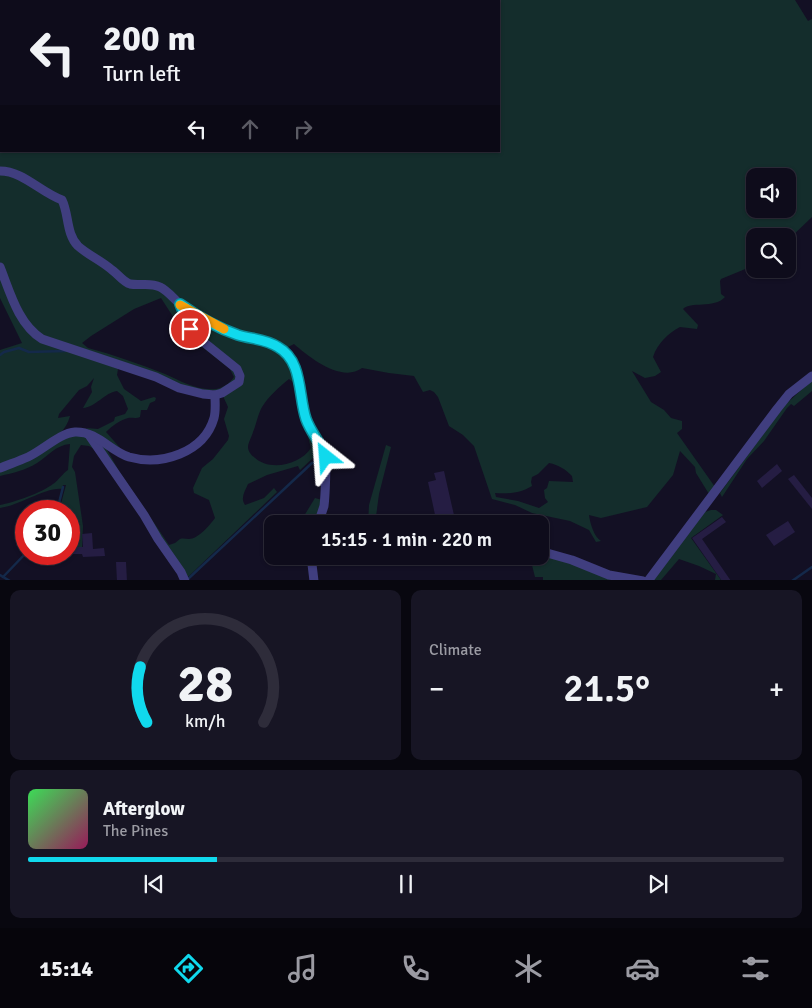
<!DOCTYPE html>
<meta charset="utf-8">
<style>
body{margin:0;font-family:Signika,sans-serif;background:#171524;color:#f1f3f6;height:100vh;display:flex;flex-direction:column;font-size:19px;white-space:nowrap}
*{box-sizing:border-box;margin:0}
p{font-size:16px;color:#9b9ba3}
.icon{flex:none;width:28px;height:28px;fill:none;stroke:currentColor;stroke-width:2;stroke-linecap:round;stroke-linejoin:round}
.map{position:relative;height:580px;overflow:hidden}
.details{display:flex;flex-direction:column;gap:10px;padding:10px;background:#08070f;flex:1}
.details>*{flex:none}
.hud{position:absolute;left:0px;top:0px;width:500px;height:152px;box-shadow:0 1px 4px #0004,0 0 0 1px #2e2c3a;background:#0e0c1b;color:#f1f3f6;overflow:hidden}
.fabs{position:absolute;left:746px;top:168px;display:grid;gap:10px}
.fabs a{display:grid;place-items:center;width:50px;height:50px;border-radius:10px;background:#0e0c1b;box-shadow:0 1px 4px #0004,0 0 0 1px #2e2c3a;font-size:25px}
.speed{position:absolute;left:15px;top:500px;display:flex;gap:10px;font-size:25px;font-weight:700;text-align:center}
.speed>*{display:grid;place-content:center;width:65px;height:65px;border-radius:50%;background:#0e0c1b;box-shadow:0 1px 4px #0004,0 0 0 1px #2e2c3a;line-height:1}
.speed .limit{border:8px solid #d22;background:#fff;color:#111}
.pin{position:absolute;display:grid;place-items:center;width:42px;height:42px;color:#fff;margin:-21px;border:2px solid #fff;border-radius:50%;box-shadow:0 1px 5px #0007}
.me{position:absolute;width:55px;margin:-28px;rotate:332deg;stroke-linejoin:round;filter:drop-shadow(0 0 4px #0008)}
.turn{display:flex;align-items:center;gap:18px;height:105px;padding:0 20px;font-size:22px}
.turn .icon{width:65px;height:65px;stroke-width:2.5}
.turn b{display:block;font-size:35px;line-height:42px}
.lanes{display:flex;align-items:center;height:48px;padding:0 20px;background:#0003;justify-content:center;gap:25px;direction:ltr}
.lanes .off{opacity:.35}
.big{font-size:38px;font-weight:600;line-height:1.1}
.details .card{flex:1;display:flex;flex-direction:column;justify-content:center;gap:8px;min-width:0;padding:0 18px;border-radius:10px;background:#171524}
.details .dial{align-items:center;gap:0}
.dial svg{height:130px;overflow:visible;fill:none;stroke:#2e2c3a;stroke-width:7;stroke-linecap:round;text-anchor:middle}
.dial text{fill:#f1f3f6;stroke:none}
.song{display:flex;align-items:center;gap:15px}
.cover{width:60px;height:60px;border-radius:8px;background:linear-gradient(135deg,hsl(130 70% 55%),hsl(330 70% 35%))}
.played{height:5px;border-radius:2px;background:linear-gradient(90deg,#10d9ed 25%,#2e2c3a 25%)}
.keys{display:flex;justify-content:space-around;direction:ltr}
.heat{display:flex;justify-content:space-between;align-items:center;font-size:28px;direction:ltr}
.details .tiles{flex:1;display:grid;gap:10px;grid-template-columns:1fr 1fr}
.card:last-child{grid-column:span 2}
.trip{position:absolute;left:264px;top:515px;width:285px;height:50px;border-radius:10px;background:#0e0c1b;box-shadow:0 1px 4px #0004,0 0 0 1px #2e2c3a;font-weight:600;line-height:50px;text-align:center}
.menu{display:flex;height:80px;justify-content:space-around;align-items:center;background:#06050b;color:#9b9ba3}
.menu .icon{width:35px;height:35px}
.menu .current{color:#10d9ed}
.menu b{font-size:22px;color:#f1f3f6}
.map>svg:first-child{display:block}
</style>
<div class="map">
<svg width="812" height="581" viewBox="0 0 812 581">
<rect width="100%" height="100%" fill="#131024"/>
<!-- green -->
<g fill="#142d2c" fill-rule="evenodd">
<path d="M 0,0 L 795,0 L 808,21 L 812,19 L 812,217 L 788,240 L 788,236 L 755,236 L 755,265 L 721,279 L 720,281 L 721,294 L 725,297 C 714,309 690,301 683,309 L 698,325 L 697,329 L 680,327 C 668,333 657,344 653,357 L 661,372 L 655,376 L 645,378 L 632,371 L 651,402 L 664,410 L 671,418 L 682,421 L 682,429 L 677,433 L 715,487 L 709,494 L 696,473 L 695,467 L 680,451 L 673,475 L 647,507 L 601,518 L 589,515 C 590,523 594,537 601,541 L 596,542 L 589,530 L 570,521 L 532,513 L 515,505 L 492,499 L 474,446 L 463,435 L 449,426 L 438,397 L 434,392 L 430,390 L 423,392 L 414,376 L 389,373 L 362,368 C 342,383 310,358 294,344 L 284,349 L 239,334 L 191,309 L 167,289 L 131,282 L 76,240 L 66,205 L 0,170 ZM 1,1 L 499,1 L 499,151 L 1,151 ZM 755,176 L 788,176 L 788,209 L 755,209 ZM 549,463 C 559,465 565,469 572,476 L 573,482 L 549,481 L 547,488 L 544,490 L 545,498 L 548,502 L 539,508 L 518,501 L 496,497 L 495,493 C 508,494 521,493 532,486 L 531,482 L 532,477 L 538,474 Z"/>
<path d="M 0,173 L 8,173 L 60,202 L 70,235 L 123,282 L 149,285 L 171,297 L 182,316 L 235,370 L 236,381 L 221,391 L 191,389 L 43,337 L 25,320 L 0,263 ZM 161,298 L 183,332 L 230,369 L 234,377 C 230,383 223,388 216,389 C 197,391 181,381 165,374 C 140,364 114,355 88,348 L 82,343 L 91,336 L 134,309 Z"/>
<path d="M 0,274 L 27,330 L 118,369 L 117,375 L 124,389 L 141,401 L 154,397 L 156,398 L 155,401 L 150,403 L 147,410 L 141,410 L 140,417 C 135,419 132,417 128,418 C 120,420 112,426 106,432 L 121,449 L 86,428 L 98,429 L 114,421 L 115,417 L 125,414 L 128,409 L 123,396 L 117,391 C 104,393 96,407 83,408 L 92,392 L 91,387 L 94,378 L 87,386 L 79,390 L 59,414 L 58,418 L 70,416 C 63,444 24,454 0,466 L 0,350 L 22,343 L 0,298 Z"/>
<path d="M 186,315 L 258,341 L 285,354 L 297,385 L 289,379 C 279,387 269,396 262,407 C 258,414 256,425 253,432 C 252,436 248,443 248,447 C 248,451 251,455 254,457 C 269,472 300,465 311,448 L 305,426 L 324,457 L 313,458 L 300,470 L 298,466 L 267,475 L 248,484 C 245,491 240,498 245,505 L 264,498 L 274,488 L 277,492 L 189,576 L 186,577 L 101,447 L 101,443 L 106,448 L 119,471 L 169,545 L 175,543 L 180,539 C 183,538 186,539 189,539 C 198,539 210,525 215,518 L 209,500 L 194,493 L 193,488 L 202,468 L 213,459 L 228,440 L 229,436 L 224,419 L 228,407 L 223,396 L 243,376 L 197,334 Z"/>
<polygon points="812,380 812,391 794,406 791,404 787,408 764,441 747,459 722,497 720,493 784,406"/>
<path d="M 83,434 L 97,451 L 89,446 L 81,445 L 74,456 L 72,467 L 75,472 L 83,526 L 82,549 L 69,549 L 69,511 L 59,511 L 66,485 L 63,485 L 62,489 C 46,487 19,506 0,508 L 0,505 C 13,503 43,492 53,484 C 59,480 62,474 68,470 L 70,444 C 56,445 48,456 37,463 C 26,470 13,473 0,476 L 0,471 L 63,438 Z"/>
<polygon points="386,445 391,447 379,494 375,524 368,524 369,505"/>
<polygon points="315,498 322,500 316,524 304,524 304,516"/>
<polygon points="711,510 716,510 723,515 691,538 721,580 715,580 716,574 699,566 679,559 661,580 653,581 705,512"/>
<polygon points="540,553 629,580 543,580 543,577 535,577 531,561 532,556 540,556"/>
</g>
<g fill="none" stroke-linecap="round" stroke-linejoin="round">
<!-- stream -->
<g stroke="#14294a" stroke-width="2.5">
<polyline points="0,355 4,352 19,348 29,352 65,351"/>
<polyline points="57,511 63,487"/>
<polyline points="0,575 10,581"/>
<polyline points="3,577 26,553"/>
<polyline points="189,578 312,463 320,462"/>
<polyline points="792,581 812,567"/>
</g>
</g>
<!-- building -->
<g fill="#251d43">
<polygon points="777,464 782,471 762,488 757,481"/>
<polygon points="444,471 446,480 456,524 437,524 428,482 436,480 434,473"/>
<polygon points="794,475 812,498 812,509 788,479"/>
<polygon points="722,517 726,522 702,539 731,581 722,581 692,538"/>
<polygon points="788,521 795,532 774,546 766,535"/>
<polygon points="92,533 93,549 104,548 105,556 83,557 82,554 69,554 69,547 83,547 82,534"/>
<polygon points="116,562 126,562 127,581 117,581"/>
</g>
<g fill="none" stroke-linecap="round" stroke-linejoin="round">
<!-- street -->
<g stroke="#403e7f" stroke-width="9">
<path d="M 0,171 C 23,171 40,192 62,200 C 69,214 66,234 78,246 C 88,255 102,261 112,270 C 118,274 123,282 130,284 C 140,286 150,282 160,287 C 168,291 173,298 180,304 C 193,315 213,325 229,332 C 248,340 274,337 288,355 C 302,374 298,401 308,423 C 313,434 321,442 325,453 C 327,459 325,498 324,506 C 322,512 320,518 318,524"/>
<path d="M 0,267 C 10,292 18,324 42,339 L 156,377 L 179,388 L 203,394 L 215,395 L 222,393 L 239,382 L 240,376 L 237,369 L 196,336 L 190,329 L 180,304"/>
<polyline points="89,435 144,515 158,539 181,572 185,581"/>
<path d="M 0,468 C 10,464 19,461 28,457 C 43,450 60,433 75,432 C 97,431 110,451 129,457 C 161,466 204,453 214,418 C 216,411 215,403 215,395"/>
<polyline points="540,551 572,560 609,575 643,581"/>
<polyline points="311,556 314,581"/>
<polyline points="648,581 777,409 789,394 812,376"/>
</g>
</g>
<g fill="none" stroke-linecap="round" stroke-linejoin="round">
<defs>
<path id="route" d="M 190,329 L 180,304 C 197,316 217,328 238,335 C 251,339 266,339 278,347 C 303,361 298,395 306,419 C 311,433 321,443 326,457"/>
</defs>
<!-- route casing -->
<use href="#route" stroke="#0a8d9a" stroke-width="12"/>
<!-- route -->
<use href="#route" stroke="#10d9ed" stroke-width="9"/>
<!-- slow -->
<polyline stroke="#f59e0b" stroke-width="9" points="180,305 224,329"/>
</g>
</svg>
<div class="fabs">
<a><svg class="icon" aria-label="sound" viewBox="0 0 24 24"><path d="M4 9h4l5-4v14l-5-4H4zM17 9q2 3 0 6"/></svg></a>
<a><svg class="icon" aria-label="search" viewBox="0 0 24 24"><circle cx="10" cy="10" r="6"/><path d="M15 15l6 6"/></svg></a>
</div>
<div class="speed"><div class="limit">30</div></div>
<div class="pin" style="left:190px;top:329px;background:#d93025"><svg class="icon" aria-label="arrive" viewBox="0 0 24 24"><path d="M6 21V4h12l-3 4 3 4H6"/></svg></div>
<svg class="me" style="left:326px;top:457px" viewBox="-20 -20 40 40"><path d="M0-17L14 15 0 8-14 15z" fill="#10d9ed" stroke="#fff" stroke-width="4"/></svg>
<div class="trip">15:15 · 1 min · 220 m</div>
<div class="hud">
<div class="turn"><svg class="icon" aria-label="left" viewBox="0 0 24 24"><path d="M17 20v-9H6M10 6l-5 5 5 5"/></svg><div><b>200 m</b>Turn left</div></div>
<div class="lanes"><svg class="icon" aria-label="left" viewBox="0 0 24 24"><path d="M17 20v-9H6M10 6l-5 5 5 5"/></svg><svg class="icon off" aria-label="ahead" viewBox="0 0 24 24"><path d="M12 20V5M6 11l6-6 6 6"/></svg><svg class="icon off" aria-label="right" viewBox="0 0 24 24"><path d="M7 20v-9h11M14 6l5 5-5 5"/></svg></div>
</div>
</div>
<section class="details">
<div class="tiles">
<div class="card dial"><svg viewBox="0 0 100 80">
<path d="M14 69A42 42 0 1 1 86 69"/>
<path d="M14 69A42 42 0 0 1 10 35" stroke="#10d9ed"/>
<text x="50" y="56" font-size="32" font-weight="700">28</text>
<text x="50" y="72" font-size="11">km/h</text>
</svg></div>
<div class="card"><p>Climate</p>
<div class="heat"><a>−</a><b class="big">21.5°</b><a>+</a></div>
</div>
<div class="card">
<div class="song"><i class="cover"></i><div><b>Afterglow</b><p>The Pines</p></div></div>
<div class="played"></div>
<div class="keys"><svg class="icon" aria-label="previous" viewBox="0 0 24 24"><path d="M18 5L8 12l10 7zM5 5v14"/></svg><svg class="icon" aria-label="pause" viewBox="0 0 24 24"><path d="M8 5v14M16 5v14"/></svg><svg class="icon" aria-label="next" viewBox="0 0 24 24"><path d="M6 5l10 7-10 7zM19 5v14"/></svg></div>
</div>
</div>
</section>
<nav class="menu">
<b>15:14</b>
<svg class="icon current" aria-label="directions" viewBox="0 0 24 24"><path d="M12 3l9 9-9 9-9-9zM9 14v-3h6M13 9l2 2-2 2"/></svg>
<svg class="icon" aria-label="music" viewBox="0 0 24 24"><path d="M9 18V5l10-2v13"/><circle cx="6" cy="18" r="3"/><circle cx="16" cy="16" r="3"/></svg>
<svg class="icon" aria-label="phone" viewBox="0 0 24 24"><path d="M5 4h4l2 5-3 2q2 4 5 5l2-3 5 2v4C11 20 4 13 5 4z"/></svg>
<svg class="icon" aria-label="climate" viewBox="0 0 24 24"><path d="M12 3v18M4 7l16 10M4 17L20 7"/></svg>
<svg class="icon" aria-label="car" viewBox="0 0 24 24"><path d="M5 17H2v-5l4-1 3-4h7l3 4 3 1v5h-3M9 17h6M6 11h13"/><circle cx="7" cy="17" r="2"/><circle cx="17" cy="17" r="2"/></svg>
<svg class="icon" aria-label="filters" viewBox="0 0 24 24"><path d="M4 7h16M4 17h16"/><circle cx="9" cy="7" r="2"/><circle cx="15" cy="17" r="2"/></svg>
</nav>
